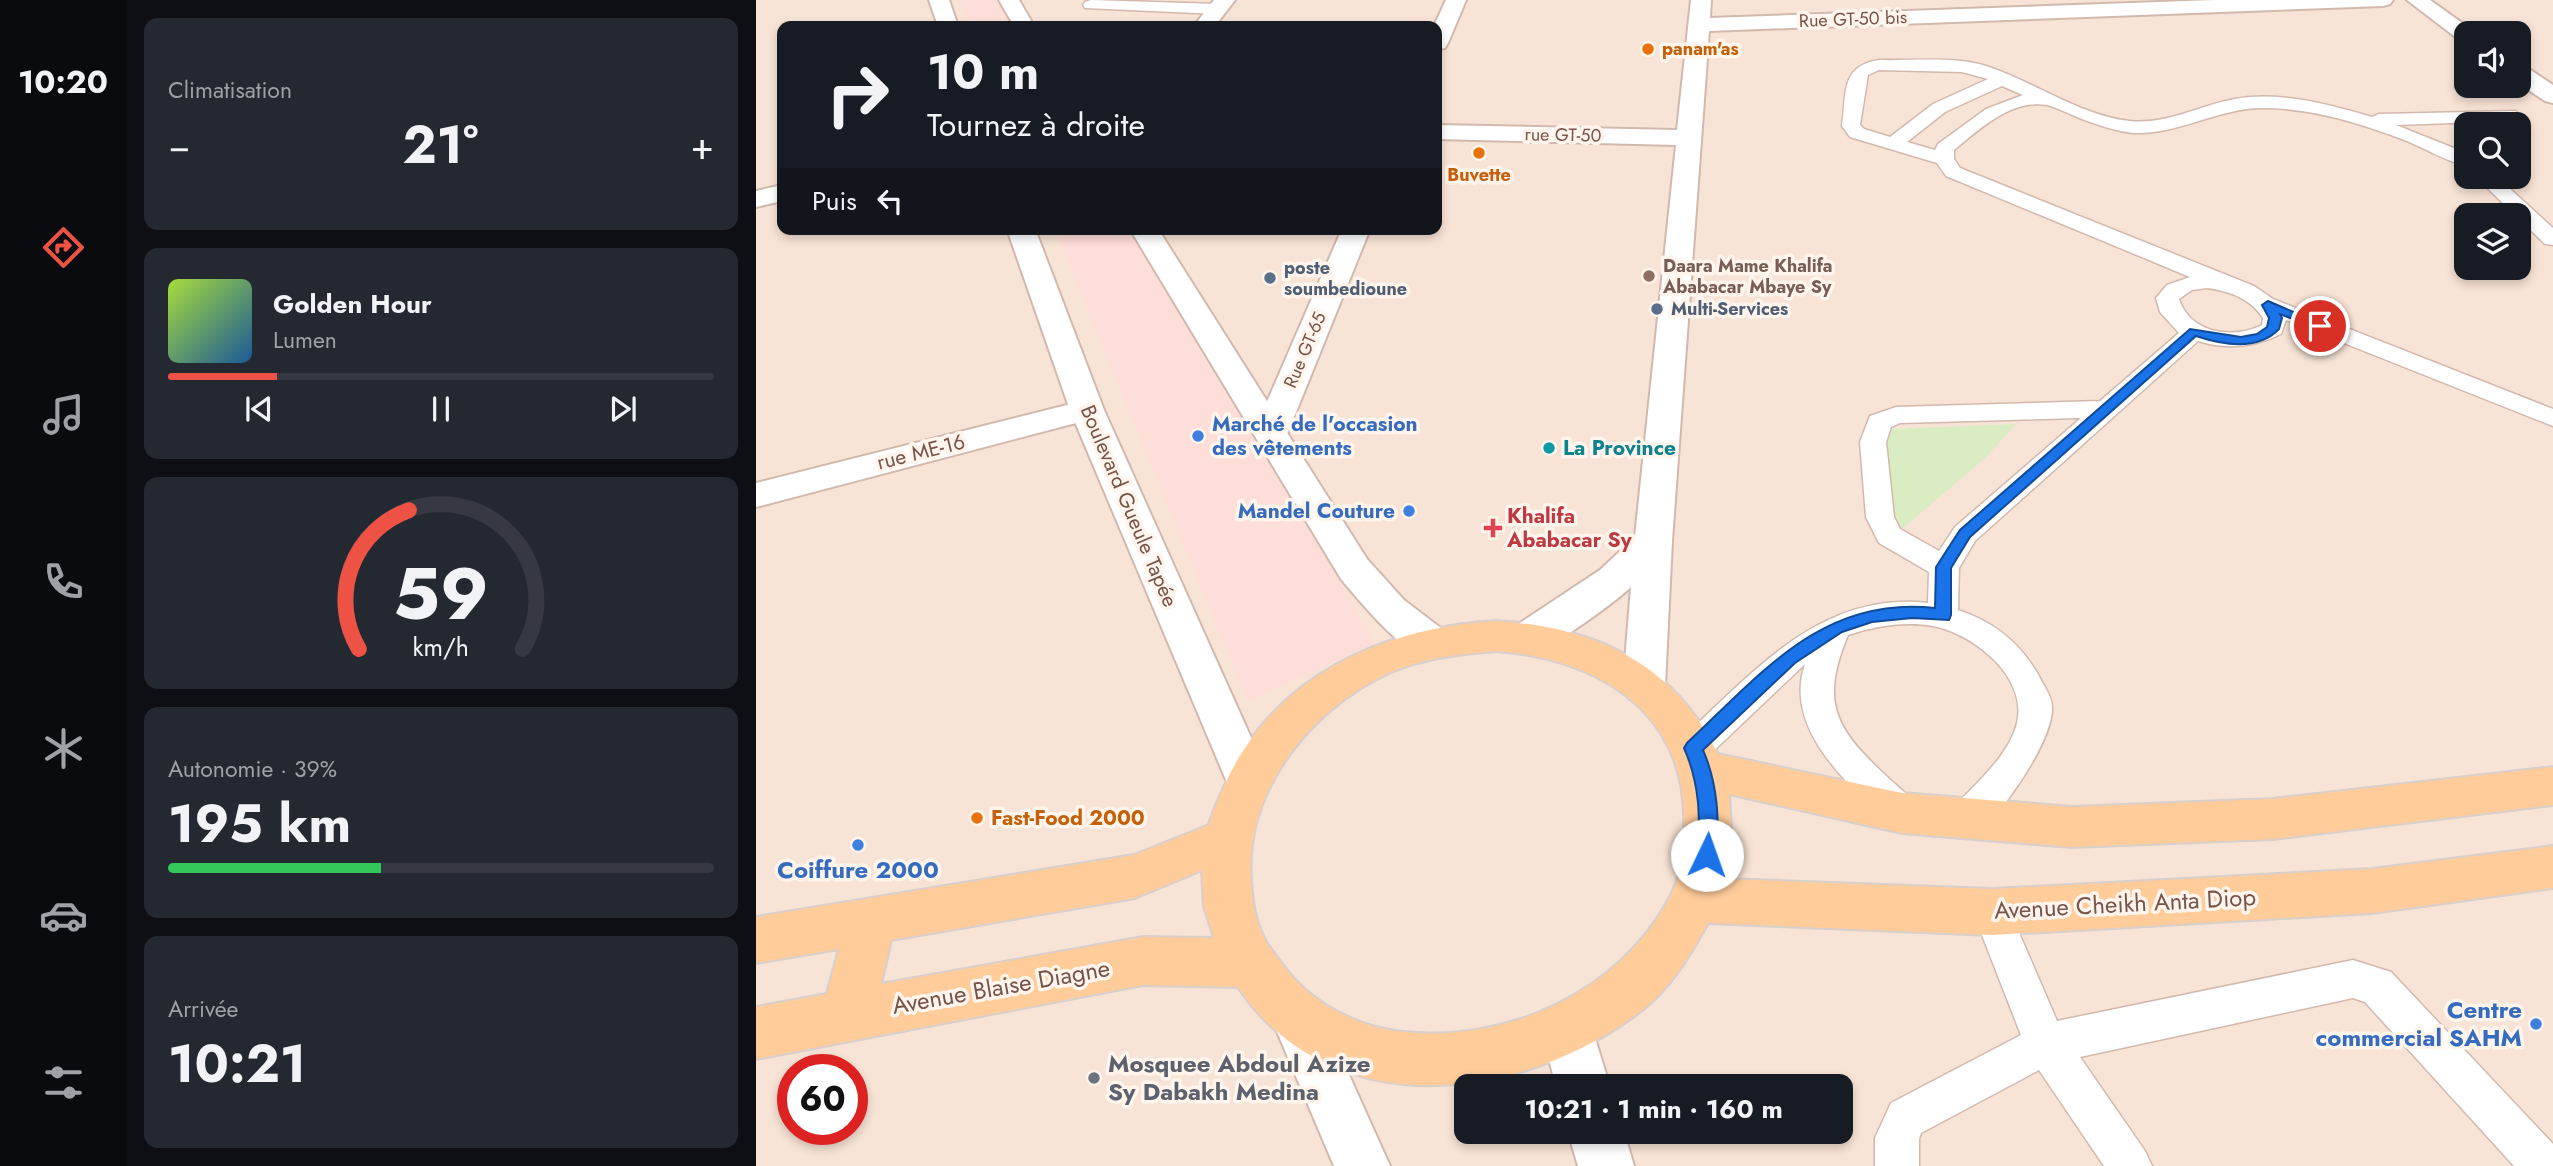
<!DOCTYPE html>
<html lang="fr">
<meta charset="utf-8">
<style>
body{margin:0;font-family:Jost,sans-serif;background:#242831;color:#f1f3f6;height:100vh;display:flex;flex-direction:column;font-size:26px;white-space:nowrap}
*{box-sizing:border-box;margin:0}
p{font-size:23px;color:#9ea1a6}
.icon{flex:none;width:38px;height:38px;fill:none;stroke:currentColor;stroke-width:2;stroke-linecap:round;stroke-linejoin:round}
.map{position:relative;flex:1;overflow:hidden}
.details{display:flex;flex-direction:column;gap:18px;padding:18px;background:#0d0f14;width:630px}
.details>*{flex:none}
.hud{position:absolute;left:21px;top:21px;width:665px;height:214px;border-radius:14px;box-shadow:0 4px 10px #0003;background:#171b24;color:#f1f3f6;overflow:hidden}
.tools{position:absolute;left:1698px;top:21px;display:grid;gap:14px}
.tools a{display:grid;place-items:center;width:77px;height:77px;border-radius:14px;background:#171b24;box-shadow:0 4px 10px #0003;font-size:35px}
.speed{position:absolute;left:21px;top:1054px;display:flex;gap:14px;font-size:35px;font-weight:700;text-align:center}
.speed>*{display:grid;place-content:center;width:91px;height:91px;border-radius:50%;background:#171b24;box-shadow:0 4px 10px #0003;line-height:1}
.speed .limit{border:10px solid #d22;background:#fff;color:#111}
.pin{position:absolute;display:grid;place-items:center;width:60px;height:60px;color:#fff;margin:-30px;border:4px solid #fff;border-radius:50%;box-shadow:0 2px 7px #0007}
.me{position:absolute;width:77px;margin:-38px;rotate:3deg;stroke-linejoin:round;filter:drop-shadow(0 0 5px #0008)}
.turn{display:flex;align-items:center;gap:24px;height:147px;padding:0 35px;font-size:32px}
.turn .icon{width:91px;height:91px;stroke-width:2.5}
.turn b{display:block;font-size:49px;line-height:60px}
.then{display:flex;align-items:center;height:66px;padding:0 35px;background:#0003;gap:14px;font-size:26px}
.big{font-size:52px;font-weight:700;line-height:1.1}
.details .tile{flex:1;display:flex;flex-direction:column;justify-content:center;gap:10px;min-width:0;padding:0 24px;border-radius:14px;background:#242831}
.details .dial{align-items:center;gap:0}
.dial svg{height:182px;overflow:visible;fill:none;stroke:#363941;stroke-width:7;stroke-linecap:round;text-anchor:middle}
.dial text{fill:#f1f3f6;stroke:none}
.song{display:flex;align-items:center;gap:21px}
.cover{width:84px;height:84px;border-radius:10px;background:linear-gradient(135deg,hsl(80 70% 55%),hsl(210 70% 35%))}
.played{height:7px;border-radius:4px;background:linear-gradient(90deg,#ed5244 20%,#363941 20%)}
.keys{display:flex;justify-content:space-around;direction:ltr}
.heat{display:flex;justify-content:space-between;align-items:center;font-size:38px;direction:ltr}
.charge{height:10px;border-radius:5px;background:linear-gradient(90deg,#34c759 39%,#363941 0)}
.trip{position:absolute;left:698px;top:1074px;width:399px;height:70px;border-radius:14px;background:#171b24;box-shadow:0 4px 10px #0003;font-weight:700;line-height:70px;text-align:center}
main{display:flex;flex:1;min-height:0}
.menu{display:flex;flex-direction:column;width:126px;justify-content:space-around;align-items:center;background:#090b0e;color:#9ea1a6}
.menu .icon{width:49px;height:49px}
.menu .selected{color:#ed5244}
.menu b{font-size:32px;color:#f1f3f6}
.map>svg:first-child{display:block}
</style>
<main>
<nav class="menu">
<b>10:20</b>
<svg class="icon selected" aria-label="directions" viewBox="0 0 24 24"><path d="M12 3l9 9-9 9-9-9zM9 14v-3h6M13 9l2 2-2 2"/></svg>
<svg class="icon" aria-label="music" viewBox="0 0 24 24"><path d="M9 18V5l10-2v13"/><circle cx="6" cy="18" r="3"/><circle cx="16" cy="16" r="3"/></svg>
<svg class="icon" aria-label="phone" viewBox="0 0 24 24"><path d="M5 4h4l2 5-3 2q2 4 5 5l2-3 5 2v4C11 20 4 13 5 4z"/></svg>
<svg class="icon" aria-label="climate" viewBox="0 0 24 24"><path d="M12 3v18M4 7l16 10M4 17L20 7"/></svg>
<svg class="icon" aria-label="car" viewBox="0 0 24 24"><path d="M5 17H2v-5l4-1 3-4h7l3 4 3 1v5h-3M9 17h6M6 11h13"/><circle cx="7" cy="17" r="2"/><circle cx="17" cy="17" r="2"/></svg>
<svg class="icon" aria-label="filters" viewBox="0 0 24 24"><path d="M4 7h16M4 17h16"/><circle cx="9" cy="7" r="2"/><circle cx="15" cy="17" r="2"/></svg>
</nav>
<section class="details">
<div class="tile"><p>Climatisation</p>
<div class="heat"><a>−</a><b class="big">21°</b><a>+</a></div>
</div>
<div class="tile">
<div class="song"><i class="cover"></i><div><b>Golden Hour</b><p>Lumen</p></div></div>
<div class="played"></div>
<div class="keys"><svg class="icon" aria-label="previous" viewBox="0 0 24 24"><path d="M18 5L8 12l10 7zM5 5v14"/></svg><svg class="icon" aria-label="pause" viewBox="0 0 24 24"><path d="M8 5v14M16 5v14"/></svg><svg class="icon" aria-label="next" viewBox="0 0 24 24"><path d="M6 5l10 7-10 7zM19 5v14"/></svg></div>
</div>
<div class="tile dial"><svg viewBox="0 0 100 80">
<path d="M14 69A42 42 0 1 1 86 69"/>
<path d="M14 69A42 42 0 0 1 36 8" stroke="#ed5244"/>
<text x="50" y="56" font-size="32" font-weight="700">59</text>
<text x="50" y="72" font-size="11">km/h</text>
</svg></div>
<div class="tile"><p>Autonomie · 39%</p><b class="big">195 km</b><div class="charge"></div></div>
<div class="tile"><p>Arrivée</p><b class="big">10:21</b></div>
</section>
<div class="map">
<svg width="1797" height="1166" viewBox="0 0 1797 1166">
<rect width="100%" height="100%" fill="#fdf1e5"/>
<!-- residential -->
<path fill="#f8e4d6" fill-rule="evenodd" d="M 0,0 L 1797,0 L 1797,1166 L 0,1166 ZM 26,26 L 681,26 L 681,229 L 26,229 ZM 1710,33 L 1762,33 L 1762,86 L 1710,86 ZM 1710,124 L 1762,124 L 1762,177 L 1710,177 ZM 1710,215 L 1762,215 L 1762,268 L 1710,268 ZM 37,1069 L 96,1069 L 96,1129 L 37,1129 ZM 710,1087 L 1085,1087 L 1085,1132 L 710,1132 Z"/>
<!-- commercial -->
<g fill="#feded8">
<polygon points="204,0 254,0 268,26 214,26"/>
<polygon points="298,229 384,229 619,644 491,701"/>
</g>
<!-- green -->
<polygon fill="#d9ecc2" points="1260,424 1229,458 1141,533 1125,492 1134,429"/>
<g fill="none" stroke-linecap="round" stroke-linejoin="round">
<defs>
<g id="service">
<polygon points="335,0 462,4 470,9 462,14 329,8 327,5 329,2"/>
<path d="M 1123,60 C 1157,61 1197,56 1230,66 C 1277,81 1325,116 1374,121 C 1411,125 1444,105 1479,99 C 1523,91 1573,104 1616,117 L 1623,114 L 1760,111 L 1762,115 L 1753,121 L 1640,125 L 1710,153 L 1710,166 C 1690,161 1670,149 1651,141 C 1606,124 1556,108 1507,108 C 1462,108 1422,135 1377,133 C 1359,131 1342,125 1326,119 C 1315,115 1303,108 1291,105 C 1255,99 1224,129 1198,150 L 1198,159 L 1204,168 L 1498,286 L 1517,299 L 1797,409 L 1797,426 L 1530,320 L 1525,334 C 1499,347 1471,350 1442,341 L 1219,541 L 1203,568 L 1202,610 C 1241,623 1268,646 1286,682 C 1290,689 1296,698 1296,707 C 1298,738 1248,812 1223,830 C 1214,836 1206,833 1197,830 L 1192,819 L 1197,808 C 1220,783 1253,756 1261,723 C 1272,677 1218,634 1177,626 C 1149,621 1119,626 1092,635 C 1065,700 1077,726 1127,773 C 1140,786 1156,796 1164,813 L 1158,824 L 1146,828 L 1134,824 C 1092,784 1027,729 1049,664 L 949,759 L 937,763 L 925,759 L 920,749 L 925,739 C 997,673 1064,591 1172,603 L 1173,572 L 1123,543 L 1110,517 L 1104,442 L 1114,416 L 1140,407 L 1344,401 L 1423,333 L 1404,312 L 1400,298 L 1411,285 L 1434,277 L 1190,176 L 1181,163 L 1094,137 L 1086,126 C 1091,93 1084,66 1123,60 ZM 1123,70 L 1206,72 L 1232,79 L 1177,104 L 1134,137 L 1108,129 L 1104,125 L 1112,75 ZM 1246,86 L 1267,95 L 1230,109 L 1182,144 L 1179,150 L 1151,142 L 1189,112 ZM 1451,288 C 1473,291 1494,298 1507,318 L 1506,325 C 1476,340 1434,333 1423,299 L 1436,290 ZM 1325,418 L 1199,527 L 1183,551 L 1144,529 L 1138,517 L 1130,442 L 1135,427 L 1144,423 Z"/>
<polygon points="1720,177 1741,177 1797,228 1797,245 1789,244"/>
<polygon points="1236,895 1249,900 1301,1021 1597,960 1635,972 1797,1144 1797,1166 1758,1166 1609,1002 1597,998 1324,1057 1389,1151 1396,1166 1348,1166 1283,1070 1165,1133 1163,1139 1163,1166 1119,1166 1119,1138 1135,1103 1265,1035 1217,912 1223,900"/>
</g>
<g id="minor">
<polygon points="458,0 479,0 459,26 438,26"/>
<polygon points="690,0 710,0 692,43 689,48 681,49 681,26 678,26"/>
<path d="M 935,0 L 955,0 L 954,18 L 1459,0 L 1637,0 L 1634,4 L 1627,6 L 953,31 L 916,541 L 909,686 L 903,698 L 888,703 L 873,698 L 867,686 L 875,587 C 859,602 793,651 774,653 C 769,653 763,650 758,649 L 752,638 L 758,627 L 844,570 L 879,537 L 920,145 L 681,139 L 681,125 L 921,130 Z"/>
<polygon points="1651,0 1674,0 1720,33 1710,33 1710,40 1702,39"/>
<polygon points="1762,65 1770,67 1797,85 1797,103 1789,101 1762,83"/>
<polygon points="26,185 26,201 0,207 0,191"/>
<polygon points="586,229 614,229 532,432 527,440 515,443 503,440 498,432"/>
<polygon points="331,400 343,403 348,410 343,417 0,507 0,483"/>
</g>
<g id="tertiary">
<polygon points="173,0 193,0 202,26 182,26"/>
<polygon points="243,0 263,0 278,26 258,26"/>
<polygon points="251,229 279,229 348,410 514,780 508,793 492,799 476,793 470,780 314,410"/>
<path d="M 374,229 L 402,229 L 611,559 L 648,600 L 690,632 L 696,643 L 690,654 C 685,655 679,658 674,658 C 648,656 602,599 585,579 Z"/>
<polygon points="540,989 558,997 634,1166 578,1166 514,1015 522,997"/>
<polygon points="812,1004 831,1012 854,1087 800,1087 786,1030 793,1012"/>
<polygon points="812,1132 868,1132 878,1166 822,1166"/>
</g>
<path id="primary" d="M 740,621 C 838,627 918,663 962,754 L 1146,793 L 1316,807 L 1517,799 L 1797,767 L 1797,805 L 1517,839 L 1316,847 L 1146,833 L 973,794 L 976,848 L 968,879 L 1236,889 L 1616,869 L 1797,846 L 1797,888 L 1616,913 L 1236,935 L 952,923 C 934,955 915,988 885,1011 C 767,1102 575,1126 482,987 L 387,985 L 0,1059 L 0,1007 L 71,994 L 83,949 L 0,963 L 0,917 L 378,855 L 453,825 C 457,809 465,795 471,780 C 520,675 630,627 740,621 ZM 740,651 C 838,658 926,708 928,815 C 929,843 927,872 914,897 C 864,992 752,1043 647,1032 C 600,1027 554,1003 526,964 C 520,955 512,947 508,938 C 499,920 496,901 495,881 C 488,792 553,710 633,673 C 667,658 703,654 740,651 ZM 446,870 L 448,906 L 458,938 L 387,937 L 125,984 L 135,940 L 379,898 Z"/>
</defs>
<!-- service casing -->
<use href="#service" stroke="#d2b9ad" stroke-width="3"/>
<!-- minor casing -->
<use href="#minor" stroke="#d2b9ad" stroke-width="4"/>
<!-- tertiary casing -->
<use href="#tertiary" stroke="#d2b9ad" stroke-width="4"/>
<!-- primary casing -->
<use href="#primary" stroke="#d9cfcc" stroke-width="4"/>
<!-- service -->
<use href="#service" fill="#fff" fill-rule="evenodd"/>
<!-- minor -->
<use href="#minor" fill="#fff" fill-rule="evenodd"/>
<!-- tertiary -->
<use href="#tertiary" fill="#fff" fill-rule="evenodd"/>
<!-- primary -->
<use href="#primary" fill="#ffcc9a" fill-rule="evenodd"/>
</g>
<!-- route -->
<path fill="#1a73e8" stroke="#114b97" stroke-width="2" d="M 1512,301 L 1570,326 L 1564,329 L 1560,328 L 1524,314 L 1526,318 L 1523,329 C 1502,351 1467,345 1440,336 L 1214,537 L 1195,568 L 1195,615 L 1193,620 L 1156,618 L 1116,622 L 1086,632 L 1039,663 L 947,750 C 962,785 963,818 961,855 L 958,861 L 951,864 L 945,861 L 942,855 C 944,817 944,784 928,748 L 931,743 C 1005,674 1067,595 1179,608 L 1180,567 L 1204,530 L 1434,329 L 1485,337 L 1501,334 L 1511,327 L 1513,318 L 1506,305 Z"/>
<!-- markers -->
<g fill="#e8710a" stroke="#fff5ec" stroke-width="2.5">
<circle cx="892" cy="49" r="7"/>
<circle cx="723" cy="153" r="7"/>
<circle cx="221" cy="818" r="7"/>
</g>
<circle fill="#8d6e63" stroke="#fff5ec" stroke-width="2.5" cx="893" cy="276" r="7"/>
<g fill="#5c6f8a" stroke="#fff5ec" stroke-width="2.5">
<circle cx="514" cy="278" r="7"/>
<circle cx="901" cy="309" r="7"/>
</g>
<g fill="#3f7fe0" stroke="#fff5ec" stroke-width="2.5">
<circle cx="442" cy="436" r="7"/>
<circle cx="653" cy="511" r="7"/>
<circle cx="102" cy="845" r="7"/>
<circle cx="1780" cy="1024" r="7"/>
</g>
<circle fill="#0f9aa8" stroke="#fff5ec" stroke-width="2.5" cx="793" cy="448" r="7"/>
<path fill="#e0444e" stroke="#fff5ec" stroke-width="2.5" d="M733.5 517.5h7v7h7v7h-7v7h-7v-7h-7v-7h7z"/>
<circle fill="#6b7280" stroke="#fff5ec" stroke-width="2.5" cx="338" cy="1078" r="7"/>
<g text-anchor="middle" stroke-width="7" stroke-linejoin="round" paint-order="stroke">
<!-- far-street labels -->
<g font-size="18" fill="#785348" stroke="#fff5ec">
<text transform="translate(1097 19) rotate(-2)" y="6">Rue GT-50 bis</text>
<text transform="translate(807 135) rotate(1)" y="6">rue GT-50</text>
<text transform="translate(549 350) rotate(-67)" y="6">Rue GT-65</text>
</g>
<!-- far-food labels -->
<g font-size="18" font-weight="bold" fill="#c56008" stroke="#fff5ec" text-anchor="start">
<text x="906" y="55">panam'as</text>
<text x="723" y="181" text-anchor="middle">Buvette</text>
</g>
<!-- far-education labels -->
<g font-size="18" font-weight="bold" fill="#785e54" stroke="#fff5ec" text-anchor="start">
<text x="907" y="272">Daara Mame Khalifa<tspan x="907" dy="21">Ababacar Mbaye Sy</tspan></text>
</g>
<!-- far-service labels -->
<g font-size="18" font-weight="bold" fill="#4e5e75" stroke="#fff5ec" text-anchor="start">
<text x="528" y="274">poste<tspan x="528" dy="21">soumbedioune</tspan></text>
<text x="915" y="315">Multi-Services</text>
</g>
<!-- shop labels -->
<g font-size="21" font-weight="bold" fill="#366cbe" stroke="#fff5ec" text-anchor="start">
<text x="456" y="431">Marché de l'occasion<tspan x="456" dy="24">des vêtements</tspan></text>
<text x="639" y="518" text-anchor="end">Mandel Couture</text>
</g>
<!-- culture labels -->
<g font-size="21" font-weight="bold" fill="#0d838f" stroke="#fff5ec" text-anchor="start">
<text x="807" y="455">La Province</text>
</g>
<!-- street labels -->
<g font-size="21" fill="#785348" stroke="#fff5ec">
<text transform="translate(165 452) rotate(-14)" y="7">rue ME-16</text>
<text transform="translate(373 506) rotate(67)" y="7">Boulevard Gueule Tapée</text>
</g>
<!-- health labels -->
<g font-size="21" font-weight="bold" fill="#be3a42" stroke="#fff5ec" text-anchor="start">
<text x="751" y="523">Khalifa<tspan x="751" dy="24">Ababacar Sy</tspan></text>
</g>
<!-- food labels -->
<g font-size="21" font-weight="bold" fill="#c56008" stroke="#fff5ec" text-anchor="start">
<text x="235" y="825">Fast-Food 2000</text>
</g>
<!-- near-shop labels -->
<g font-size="24" font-weight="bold" fill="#366cbe" stroke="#fff5ec">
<text x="102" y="878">Coiffure 2000</text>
<text x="1766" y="1018" text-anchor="end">Centre<tspan x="1766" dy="28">commercial SAHM</tspan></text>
</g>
<!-- near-street labels -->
<g font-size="24" fill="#785348" stroke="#fff5ec">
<text transform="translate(1369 904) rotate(-3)" y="8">Avenue Cheikh Anta Diop</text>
<text transform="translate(245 987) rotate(-10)" y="8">Avenue Blaise Diagne</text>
</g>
<!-- near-worship labels -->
<g font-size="24" font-weight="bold" fill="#5b616d" stroke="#fff5ec" text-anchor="start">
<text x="352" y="1072">Mosquee Abdoul Azize<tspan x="352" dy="28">Sy Dabakh Medina</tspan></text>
</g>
</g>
</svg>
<div class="tools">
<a><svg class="icon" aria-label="sound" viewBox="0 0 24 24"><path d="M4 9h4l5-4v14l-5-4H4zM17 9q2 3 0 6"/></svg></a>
<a><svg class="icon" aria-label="search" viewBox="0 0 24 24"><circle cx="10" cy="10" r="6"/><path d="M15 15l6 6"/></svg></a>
<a><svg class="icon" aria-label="layers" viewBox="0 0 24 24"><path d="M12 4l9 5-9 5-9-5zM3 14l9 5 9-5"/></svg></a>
</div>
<div class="speed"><div class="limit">60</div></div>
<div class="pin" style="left:1564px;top:326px;background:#d93025"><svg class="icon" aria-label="arrive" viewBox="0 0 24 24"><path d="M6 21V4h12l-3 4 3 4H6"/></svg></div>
<svg class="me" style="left:951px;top:855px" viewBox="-20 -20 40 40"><circle r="19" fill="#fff"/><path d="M0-13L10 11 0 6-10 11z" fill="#1a73e8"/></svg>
<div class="trip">10:21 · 1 min · 160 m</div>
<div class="hud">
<div class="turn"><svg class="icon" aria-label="right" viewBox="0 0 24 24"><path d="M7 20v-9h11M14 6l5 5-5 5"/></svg><div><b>10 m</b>Tournez à droite</div></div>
<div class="then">Puis<svg class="icon" aria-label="left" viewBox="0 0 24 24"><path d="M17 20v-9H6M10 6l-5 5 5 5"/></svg></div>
</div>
</div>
</main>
